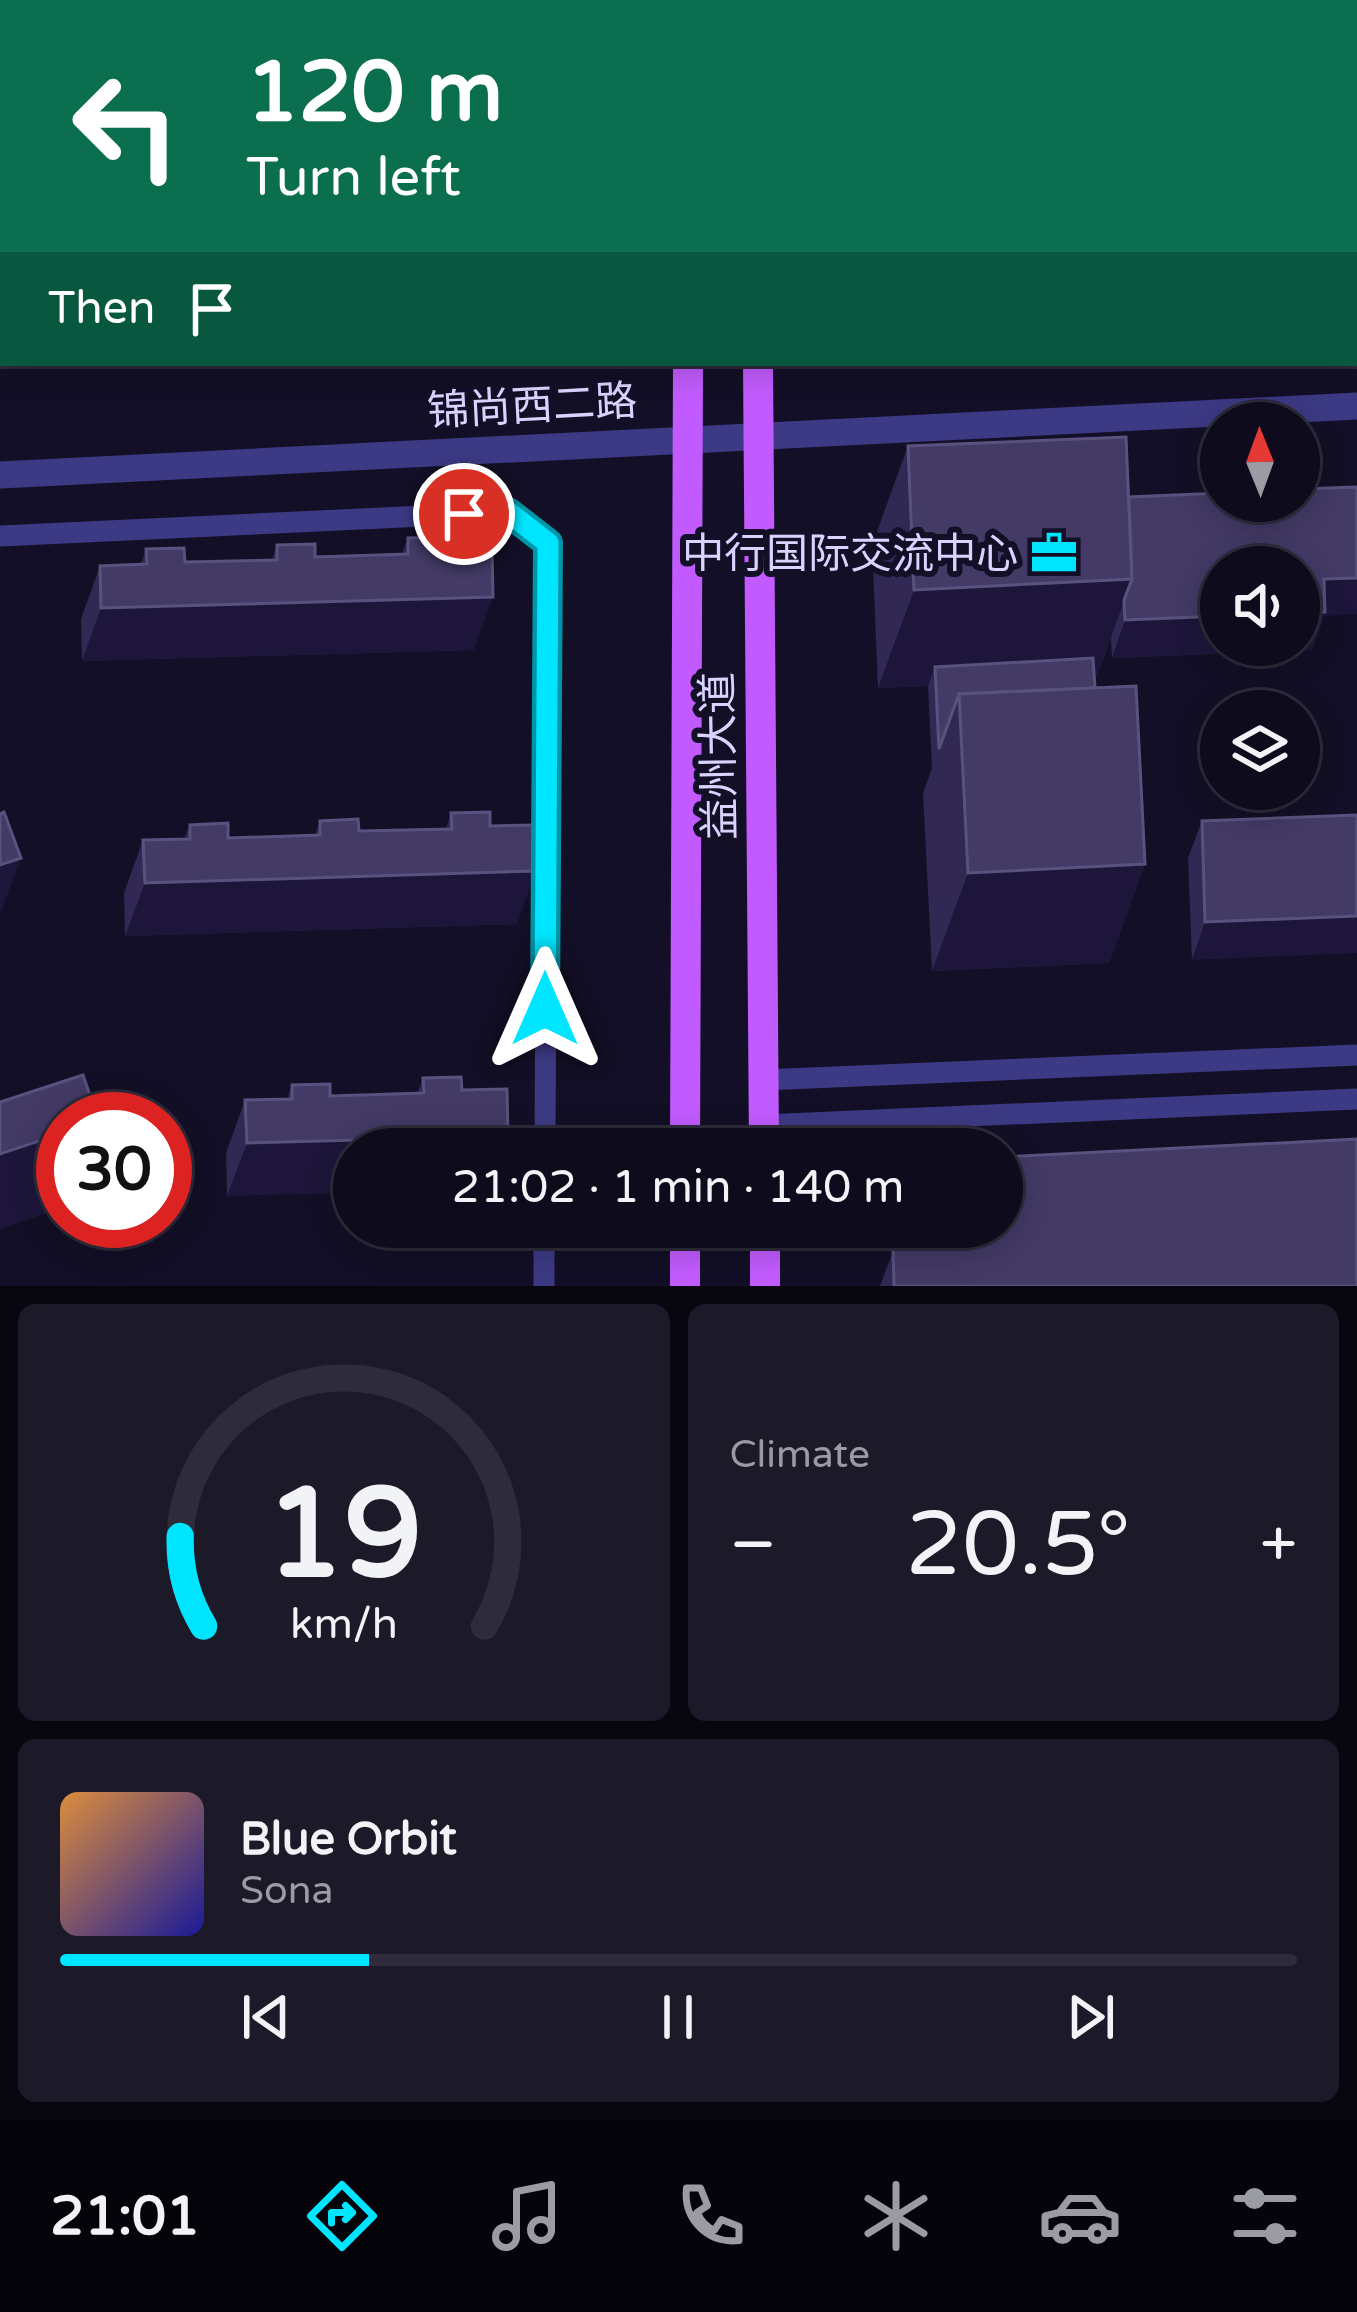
<!DOCTYPE html>
<meta charset="utf-8">
<style>
body{margin:0;font-family:"Varela Round","Noto Sans SC",sans-serif;background:#1c1929;color:#f1f3f6;height:100vh;display:flex;flex-direction:column;font-size:45px;white-space:nowrap}
*{box-sizing:border-box;margin:0}
p{font-size:39px;color:#9b9ba3}
.icon{flex:none;width:66px;height:66px;fill:none;stroke:currentColor;stroke-width:2;stroke-linecap:round;stroke-linejoin:round}
.map{position:relative;height:1286px;overflow:hidden}
.details{display:flex;flex-direction:column;gap:18px;padding:18px;background:#08060f;flex:1}
.details>*{flex:none}
.banner{position:absolute;left:0px;top:0px;width:1359px;height:366px;box-shadow:0 6px 30px #0003,0 0 0 3px #2e2b3b;background:#0b6e4f;color:#fff;overflow:hidden}
.needle{width:78px;rotate:359deg}
.fabs{position:absolute;left:1200px;top:402px;display:grid;gap:24px}
.fabs a{display:grid;place-items:center;width:120px;height:120px;border-radius:50%;background:#0e0b1c;box-shadow:0 6px 30px #0003,0 0 0 3px #2e2b3b;font-size:60px}
.speed{position:absolute;left:36px;top:1092px;display:flex;gap:24px;font-size:60px;font-weight:700;text-align:center}
.speed>*{display:grid;place-content:center;width:156px;height:156px;border-radius:50%;background:#0e0b1c;box-shadow:0 6px 30px #0003,0 0 0 3px #2e2b3b;line-height:1}
.speed .limit{border:18px solid #d22;background:#fff;color:#111}
.pin{position:absolute;display:grid;place-items:center;width:102px;height:102px;color:#fff;margin:-51px;border:6px solid #fff;border-radius:50%;box-shadow:0 3px 12px #0007}
.me{position:absolute;width:132px;margin:-66px;rotate:0deg;stroke-linejoin:round;filter:drop-shadow(0 0 9px #0008)}
.turn{display:flex;align-items:center;gap:42px;height:252px;padding:0 48px;font-size:54px}
.turn .icon{width:156px;height:156px;stroke-width:2.5}
.turn b{display:block;font-size:84px;line-height:102px}
.then{display:flex;align-items:center;height:114px;padding:0 48px;background:#0003;gap:24px;font-size:45px}
.big{font-size:90px;font-weight:600;line-height:1.1}
.details .widget{flex:1;display:flex;flex-direction:column;justify-content:center;gap:18px;min-width:0;padding:0 42px;border-radius:18px;background:#1c1929}
.details .dial{align-items:center;gap:0}
.dial svg{height:312px;overflow:visible;fill:none;stroke:#2e2b3b;stroke-width:7;stroke-linecap:round;text-anchor:middle}
.dial text{fill:#f1f3f6;stroke:none}
.song{display:flex;align-items:center;gap:36px}
.cover{width:144px;height:144px;border-radius:18px;background:linear-gradient(135deg,hsl(30 70% 55%),hsl(240 70% 35%))}
.played{height:12px;border-radius:6px;background:linear-gradient(90deg,#00e5ff 25%,#2e2b3b 25%)}
.keys{display:flex;justify-content:space-around;direction:ltr}
.heat{display:flex;justify-content:space-between;align-items:center;font-size:66px;direction:ltr}
.details .tiles{flex:1;display:grid;gap:18px;grid-template-columns:1fr 1fr}
.widget:last-child{grid-column:span 2}
.trip{position:absolute;left:333px;top:1128px;width:690px;height:120px;border-radius:60px;background:#0e0b1c;box-shadow:0 6px 30px #0003,0 0 0 3px #2e2b3b;font-weight:600;line-height:120px;text-align:center}
.tabs{display:flex;height:192px;justify-content:space-around;align-items:center;background:#06040b;color:#9b9ba3}
.tabs .icon{width:84px;height:84px}
.tabs .on{color:#00e5ff}
.tabs b{font-size:54px;color:#f1f3f6}
.map>svg:first-child{display:block}
</style>
<div class="map">
<svg width="1357" height="1286" viewBox="0 0 1357 1286">
<rect width="100%" height="100%" fill="#130f26"/>
<g fill="none" stroke-linecap="round" stroke-linejoin="round">
<!-- minor -->
<g stroke="#3d3a85" stroke-width="21">
<polyline points="0,536 509,512 548,543 545,1149"/>
<polyline points="763,1080 1357,1055"/>
<polyline points="764,1125 1357,1099"/>
<polyline points="544,1286 544,1227"/>
</g>
<!-- tertiary -->
<polyline stroke="#3d3a85" stroke-width="27" points="0,475 1357,406"/>
<!-- primary -->
<g stroke="#c25bff" stroke-width="30">
<polyline points="687,0 687,3"/>
<polyline points="761,3 761,0"/>
<polyline points="758,363 764,1149"/>
<polyline points="685,1149 688,363"/>
<polyline points="765,1227 765,1286"/>
<polyline points="685,1286 685,1227"/>
</g>
</g>
<!-- wall -->
<g fill="#312854">
<rect x="432" y="0" width="124" height="3"/>
<polygon points="869,0 1357,0 1357,297 1356,3 870,3"/>
<polygon points="908,446 1129,497 1324,616 1312,650 1112,658 1111,637 1096,678 1094,678 1095,688 1145,864 1109,963 932,971 923,793 932,768 928,686 878,688 872,545"/>
<polygon points="408,538 447,551 493,597 473,650 82,661 81,619 100,566 141,564 146,549 185,562 272,560 277,545 315,557 402,554"/>
<polygon points="451,813 490,826 517,924 125,936 124,893 143,840 184,839 190,825 228,838 315,835 320,821 359,831 446,829"/>
<polygon points="1357,815 1192,960 1188,858 1202,821"/>
<polygon points="461,1077 227,1196 226,1153 245,1100 287,1099 292,1085 330,1096 417,1094 423,1078"/>
<polygon points="905,1227 1002,1227 1357,1286 880,1286 893,1251 906,1237"/>
</g>
<!-- shaded-wall -->
<g fill="#1d163a">
<polygon points="1356,199 1357,199 1356,297"/>
<rect x="0" y="237" width="3" height="83"/>
<polygon points="1357,578 1357,614 1324,616 1312,650 1112,658 1125,620 1221,616 1221,645 1299,645 1299,613 1324,579"/>
<polygon points="1132,579 1096,678 936,685 935,667 928,686 878,688 914,590"/>
<polygon points="493,597 473,650 82,661 101,608"/>
<polygon points="21,858 0,915 0,865"/>
<polygon points="1145,864 1109,963 932,971 968,873"/>
<polygon points="536,871 517,924 125,936 145,883"/>
<polygon points="1357,916 1357,953 1192,960 1205,922"/>
<polygon points="63,1133 63,1208 0,1229 0,1154"/>
<polygon points="508,1136 503,1149 354,1149 354,1193 227,1196 247,1143"/>
</g>
<!-- building -->
<g fill="#433a66" stroke="#5a527e" stroke-width="3">
<rect x="463" y="0" width="93" height="3"/>
<polygon points="907,0 1357,0 1357,199 1356,3 907,3"/>
<rect x="0" y="164" width="3" height="73"/>
<polygon points="1126,437 1132,579 914,590 908,446"/>
<polygon points="1357,487 1357,578 1324,579 1325,612 1299,613 1299,567 1221,567 1221,616 1125,620 1124,600 1132,579 1129,497 1221,493 1221,501 1299,501 1299,489"/>
<polygon points="446,537 447,551 492,550 493,597 101,608 100,566 147,564 146,549 184,548 185,562 277,560 277,545 315,544 315,557 408,554 408,538"/>
<polygon points="1093,658 1095,688 959,694 939,749 935,667"/>
<polygon points="1136,686 1145,864 968,873 959,694"/>
<polygon points="4,812 21,858 0,865 0,814"/>
<polygon points="490,812 490,826 535,825 536,871 145,883 143,840 190,839 190,825 228,823 228,838 320,835 320,821 358,819 359,831 452,829 451,813"/>
<polygon points="1357,815 1357,916 1205,922 1202,821"/>
<polygon points="83,1075 98,1119 63,1119 63,1133 0,1154 0,1102"/>
<polygon points="461,1077 462,1090 507,1089 508,1136 247,1143 245,1100 292,1099 292,1085 330,1084 330,1096 424,1093 423,1078"/>
<polygon points="1357,1139 1357,1286 894,1286 893,1251 916,1227 1002,1227 1002,1157"/>
</g>
<g fill="none" stroke-linecap="round" stroke-linejoin="round">
<defs>
<polyline id="route" points="464,514 508,512 548,543 545,1009"/>
</defs>
<!-- route casing -->
<use href="#route" stroke="#0095a6" stroke-width="30"/>
<!-- route -->
<use href="#route" stroke="#00e5ff" stroke-width="21"/>
</g>
<!-- icons -->
<defs>
<symbol id="office-bare" viewBox="-9 -9 18 18"><path d="M-6-3h4V-5.5h4V-3h4V5H-6ZM-1-4.5V-3h2v-1.5ZM-6 0V1H6V0Z" fill="#00e5ff" stroke="#130f26" stroke-width="2.5" paint-order="stroke"/></symbol>
</defs>
<g fill-rule="evenodd">
<use href="#office-bare" x="1021" y="520" width="66" height="66"/>
</g>
<g text-anchor="middle" stroke-width="12" stroke-linejoin="round" paint-order="stroke">
<!-- street labels -->
<g font-size="42" fill="#d9d4ff" stroke="#130f26">
<text transform="translate(532 405) rotate(-3)" y="15">锦尚西二路</text>
<text transform="translate(718 756) rotate(-91)" y="15">益州大道</text>
</g>
<!-- poi labels -->
<g font-size="42" fill="#d9d4ff" stroke="#130f26" text-anchor="end">
<text x="1018" y="568">中行国际交流中心</text>
</g>
</g>
</svg>
<div class="fabs">
<a><svg class="needle" viewBox="-14 -14 28 28"><path d="M0-13l5 13h-10z" fill="#e53935"/><path d="M0 13l5-13h-10z" fill="#9b9ba3"/></svg></a>
<a><svg class="icon" aria-label="sound" viewBox="0 0 24 24"><path d="M4 9h4l5-4v14l-5-4H4zM17 9q2 3 0 6"/></svg></a>
<a><svg class="icon" aria-label="layers" viewBox="0 0 24 24"><path d="M12 4l9 5-9 5-9-5zM3 14l9 5 9-5"/></svg></a>
</div>
<div class="speed"><div class="limit">30</div></div>
<div class="pin" style="left:464px;top:514px;background:#d93025"><svg class="icon" aria-label="arrive" viewBox="0 0 24 24"><path d="M6 21V4h12l-3 4 3 4H6"/></svg></div>
<svg class="me" style="left:545px;top:1009px" viewBox="-20 -20 40 40"><path d="M0-17L14 15 0 8-14 15z" fill="#00e5ff" stroke="#fff" stroke-width="4"/></svg>
<div class="trip">21:02 · 1 min · 140 m</div>
<div class="banner">
<div class="turn"><svg class="icon" aria-label="left" viewBox="0 0 24 24"><path d="M17 20v-9H6M10 6l-5 5 5 5"/></svg><div><b>120 m</b>Turn left</div></div>
<div class="then">Then<svg class="icon" aria-label="arrive" viewBox="0 0 24 24"><path d="M6 21V4h12l-3 4 3 4H6"/></svg></div>
</div>
</div>
<section class="details">
<div class="tiles">
<div class="widget dial"><svg viewBox="0 0 100 80">
<path d="M14 69A42 42 0 1 1 86 69"/>
<path d="M14 69A42 42 0 0 1 8 46" stroke="#00e5ff"/>
<text x="50" y="56" font-size="32" font-weight="700">19</text>
<text x="50" y="72" font-size="11">km/h</text>
</svg></div>
<div class="widget"><p>Climate</p>
<div class="heat"><a>−</a><b class="big">20.5°</b><a>+</a></div>
</div>
<div class="widget">
<div class="song"><i class="cover"></i><div><b>Blue Orbit</b><p>Sona</p></div></div>
<div class="played"></div>
<div class="keys"><svg class="icon" aria-label="previous" viewBox="0 0 24 24"><path d="M18 5L8 12l10 7zM5 5v14"/></svg><svg class="icon" aria-label="pause" viewBox="0 0 24 24"><path d="M8 5v14M16 5v14"/></svg><svg class="icon" aria-label="next" viewBox="0 0 24 24"><path d="M6 5l10 7-10 7zM19 5v14"/></svg></div>
</div>
</div>
</section>
<nav class="tabs">
<b>21:01</b>
<svg class="icon on" aria-label="directions" viewBox="0 0 24 24"><path d="M12 3l9 9-9 9-9-9zM9 14v-3h6M13 9l2 2-2 2"/></svg>
<svg class="icon" aria-label="music" viewBox="0 0 24 24"><path d="M9 18V5l10-2v13"/><circle cx="6" cy="18" r="3"/><circle cx="16" cy="16" r="3"/></svg>
<svg class="icon" aria-label="phone" viewBox="0 0 24 24"><path d="M5 4h4l2 5-3 2q2 4 5 5l2-3 5 2v4C11 20 4 13 5 4z"/></svg>
<svg class="icon" aria-label="climate" viewBox="0 0 24 24"><path d="M12 3v18M4 7l16 10M4 17L20 7"/></svg>
<svg class="icon" aria-label="car" viewBox="0 0 24 24"><path d="M5 17H2v-5l4-1 3-4h7l3 4 3 1v5h-3M9 17h6M6 11h13"/><circle cx="7" cy="17" r="2"/><circle cx="17" cy="17" r="2"/></svg>
<svg class="icon" aria-label="filters" viewBox="0 0 24 24"><path d="M4 7h16M4 17h16"/><circle cx="9" cy="7" r="2"/><circle cx="15" cy="17" r="2"/></svg>
</nav>
